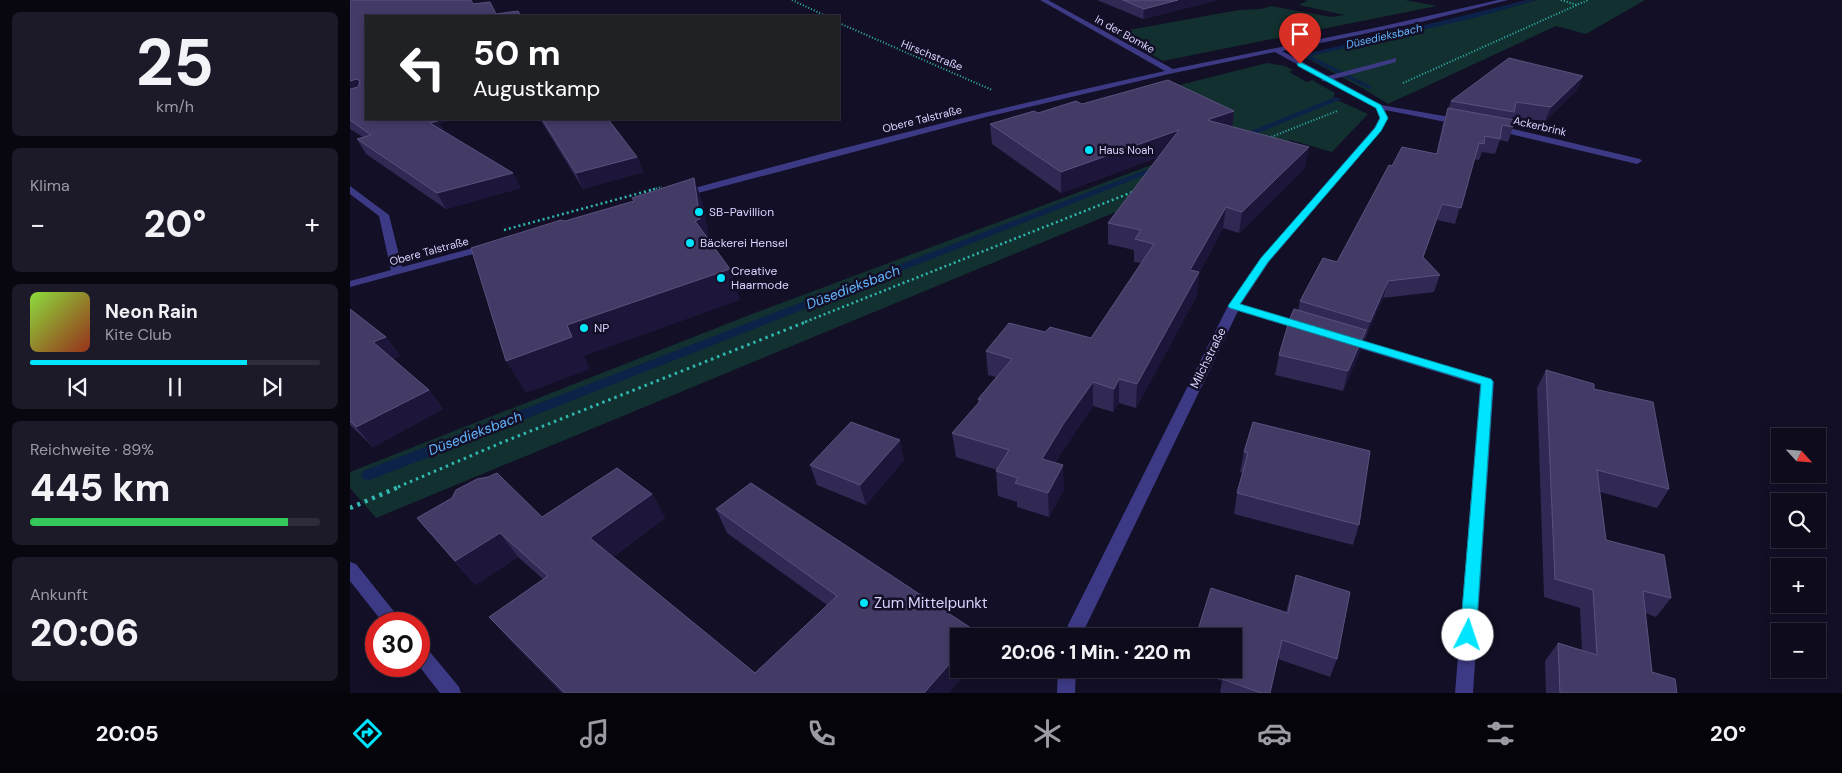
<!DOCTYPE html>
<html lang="de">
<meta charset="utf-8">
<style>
body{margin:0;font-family:"DM Sans",sans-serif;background:#1c1929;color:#f1f3f6;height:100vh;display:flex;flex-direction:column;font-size:19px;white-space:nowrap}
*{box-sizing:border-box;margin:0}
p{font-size:16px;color:#9b9ba3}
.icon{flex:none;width:28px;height:28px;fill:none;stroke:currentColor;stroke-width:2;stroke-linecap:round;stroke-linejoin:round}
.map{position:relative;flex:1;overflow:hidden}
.drawer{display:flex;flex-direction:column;gap:12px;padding:12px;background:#08060f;width:350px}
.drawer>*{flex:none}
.top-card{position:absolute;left:15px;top:15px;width:475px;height:105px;border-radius:0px;box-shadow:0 2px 8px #0003,0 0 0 1px #2e2b3b;background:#202124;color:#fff;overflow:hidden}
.needle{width:32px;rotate:116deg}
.controls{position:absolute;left:1421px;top:428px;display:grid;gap:10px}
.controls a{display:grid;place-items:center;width:55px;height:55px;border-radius:0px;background:#0e0b1c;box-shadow:0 2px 8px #0003,0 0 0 1px #2e2b3b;font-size:25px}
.speed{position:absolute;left:15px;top:612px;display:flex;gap:10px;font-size:25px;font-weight:700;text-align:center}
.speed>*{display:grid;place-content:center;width:65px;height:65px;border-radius:50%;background:#0e0b1c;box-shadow:0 2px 8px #0003,0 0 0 1px #2e2b3b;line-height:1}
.speed .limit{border:8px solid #d22;background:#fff;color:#111}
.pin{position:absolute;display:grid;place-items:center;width:42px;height:42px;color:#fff;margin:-51px -21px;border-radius:50% 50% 50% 0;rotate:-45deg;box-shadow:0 0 5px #0007}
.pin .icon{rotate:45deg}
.me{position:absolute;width:55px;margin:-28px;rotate:4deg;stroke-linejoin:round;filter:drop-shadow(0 0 4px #0008)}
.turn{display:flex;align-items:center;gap:18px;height:105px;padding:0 25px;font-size:22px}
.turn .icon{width:65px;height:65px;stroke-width:2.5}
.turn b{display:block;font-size:35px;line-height:42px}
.big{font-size:38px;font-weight:800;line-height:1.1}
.drawer .widget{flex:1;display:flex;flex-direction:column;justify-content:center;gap:8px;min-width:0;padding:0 18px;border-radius:8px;background:#1c1929}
.drawer .dial{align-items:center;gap:0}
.dial b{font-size:65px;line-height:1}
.song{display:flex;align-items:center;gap:15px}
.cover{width:60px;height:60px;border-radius:8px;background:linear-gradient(135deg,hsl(90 70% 55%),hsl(10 70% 35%))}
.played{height:5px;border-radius:2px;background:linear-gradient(90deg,#00e5ff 75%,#2e2b3b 75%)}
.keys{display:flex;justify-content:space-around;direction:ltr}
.heat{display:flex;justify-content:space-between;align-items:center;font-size:28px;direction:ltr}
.charge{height:8px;border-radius:4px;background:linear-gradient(90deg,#34c759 89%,#2e2b3b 0)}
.trip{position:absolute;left:600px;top:628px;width:292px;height:50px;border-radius:0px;background:#0e0b1c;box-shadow:0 2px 8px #0003,0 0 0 1px #2e2b3b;font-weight:800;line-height:50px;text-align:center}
.tab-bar{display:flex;height:80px;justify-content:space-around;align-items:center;background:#06040b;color:#9b9ba3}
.tab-bar .icon{width:35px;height:35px}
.tab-bar .current{color:#00e5ff}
.tab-bar b{font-size:22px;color:#f1f3f6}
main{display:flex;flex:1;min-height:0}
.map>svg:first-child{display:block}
</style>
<main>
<section class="drawer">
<div class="widget dial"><b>25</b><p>km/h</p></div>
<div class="widget"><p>Klima</p>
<div class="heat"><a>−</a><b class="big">20°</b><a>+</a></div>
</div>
<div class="widget">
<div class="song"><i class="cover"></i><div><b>Neon Rain</b><p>Kite Club</p></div></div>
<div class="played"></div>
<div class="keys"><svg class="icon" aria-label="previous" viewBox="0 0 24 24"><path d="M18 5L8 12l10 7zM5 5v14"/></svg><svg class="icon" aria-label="pause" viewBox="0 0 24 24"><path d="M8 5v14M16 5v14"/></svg><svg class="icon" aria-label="next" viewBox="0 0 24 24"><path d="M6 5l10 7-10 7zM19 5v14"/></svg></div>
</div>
<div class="widget"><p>Reichweite · 89%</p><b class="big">445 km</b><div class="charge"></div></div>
<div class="widget"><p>Ankunft</p><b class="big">20:06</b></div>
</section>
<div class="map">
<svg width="1492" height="693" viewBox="0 0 1492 693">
<rect width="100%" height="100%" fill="#130f26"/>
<!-- green -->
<g fill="#12302f">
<polygon points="955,0 1055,0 1087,6 813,61 762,33 889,10 911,9 921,6 981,17 994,15 949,5 957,1"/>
<polygon points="1187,0 1295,0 1236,34 1206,26 1038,104 1014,89 953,56 1129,16"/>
<polygon points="917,63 935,66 943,70 939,72 957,82 962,80 985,93 983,98 1018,114 982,152 940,140 26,518 0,488 0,472 407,312 890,132 806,91"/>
</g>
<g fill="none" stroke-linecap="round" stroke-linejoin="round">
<!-- stream -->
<g fill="#0c2248" fill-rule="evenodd">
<polygon points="1177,0 1186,0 1128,17 961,56 1021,86 1022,87 1019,89 952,55"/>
<polygon points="985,97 992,99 890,140 883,138"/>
<polygon points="806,166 812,166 813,168 23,479 18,480 13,479 11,475 13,471"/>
</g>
<!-- path-far3 -->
<g stroke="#2fb8b0" stroke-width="2" stroke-dasharray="1 2" stroke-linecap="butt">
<polyline points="442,0 476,16"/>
<polyline points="1211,0 1227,5"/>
<polyline points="489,23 642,90"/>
<polyline points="1053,83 1238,0"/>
<polyline points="916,139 987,111"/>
<polyline points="300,190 312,187"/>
</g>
<!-- path-far2 -->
<g stroke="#2fb8b0" stroke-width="2.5" stroke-dasharray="2 3" stroke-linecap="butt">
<polyline points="154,230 305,189"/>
<polyline points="455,322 785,191"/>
</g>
<!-- path-far1 -->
<polyline stroke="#2fb8b0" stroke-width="3" stroke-dasharray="2.5 4" stroke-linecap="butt" points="48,487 153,442 458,321"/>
<!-- path -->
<polyline stroke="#2fb8b0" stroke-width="4.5" stroke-dasharray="3 5" stroke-linecap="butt" points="0,508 51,486"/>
<!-- minor -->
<g fill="#3d3a85" fill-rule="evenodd">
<path d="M 690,0 L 698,0 L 823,69 L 1029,27 L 1148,0 L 1158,0 L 1071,22 L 932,51 L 978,76 L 1046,58 L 1046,62 L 984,79 L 1031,105 L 1111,119 L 1115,122 L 1111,125 L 1035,110 L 1038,118 L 1031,131 L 919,262 L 891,304 L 957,324 L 959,327 L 953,331 L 888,311 L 736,626 L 733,636 L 715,636 L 718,625 L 878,306 L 911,258 L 1024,128 L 1030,118 L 1026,108 L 976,81 L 972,81 L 972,78 L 925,52 L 819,74 L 636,117 L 333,197 L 328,194 L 330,192 C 490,148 652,107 815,71 Z"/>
<polygon points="1146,125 1290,159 1292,161 1287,164 1143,130 1142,128"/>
<polygon points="0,186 39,215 52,267 138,244 143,247 142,249 0,287 0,281 41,270 29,216 0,194"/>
<polygon points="996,336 1142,379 1144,382 1123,693 1105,693 1130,385 992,343 990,340"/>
<polygon points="0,562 6,564 54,624 34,624 0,581"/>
<polygon points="69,644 75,646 109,687 111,693 90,693 69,666"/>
<polygon points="708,669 726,669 725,693 707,693"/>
</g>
</g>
<!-- wall -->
<g fill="#312854">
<polygon points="0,0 90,124 94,131 171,188 96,209 16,154 7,139 13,137 0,129"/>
<polygon points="747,0 868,0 793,19"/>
<polygon points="1233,76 1227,90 1195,121 1163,117 1162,120 1163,127 1158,142 1150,140 1145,154 1132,152 1129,160 1124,159 1105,224 1087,220 1073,257 1090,275 1084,292 1033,298 1015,339 1014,339 1011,350 993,391 925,375 929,355 948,310 950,301 987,262 1042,166 1086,154 1093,123 1101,101"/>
<polygon points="732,104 882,127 955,168 889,233 873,228 849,273 847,295 786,408 769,403 763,412 743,406 715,447 705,463 714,489 699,517 667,507 667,502 648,496 646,471 647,470 606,457 602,433 628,403 628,399 646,377 638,375 636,351 695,332 741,338 791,263 784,262 784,250 758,244 758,223 809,157 711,193 642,144 640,124 688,113"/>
<polygon points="190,119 258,119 287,157 293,172 233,189"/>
<polygon points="0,309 36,337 50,356 43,359 79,390 93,409 23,447 0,425"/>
<polygon points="1196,370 1244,389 1319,489 1307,508 1250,492 1256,540 1321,598 1306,617 1295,613 1302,672 1327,693 1196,693 1195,661 1208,643 1232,650 1230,608 1194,597 1187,388"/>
<polygon points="903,422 1009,525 1003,545 884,514 887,493 893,473 890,472 894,452"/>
<polygon points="554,460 516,505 467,485 460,465"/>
<polygon points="401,483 599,693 212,693 160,640 139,617 193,579 168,557 125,585 67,518 192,517 302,494 315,518 263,557 405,673 477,605 377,533 366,509"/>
<polygon points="946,575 987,659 980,677 928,659 920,693 870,693 872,681 838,669 884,669 936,612"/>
</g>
<!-- shaded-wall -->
<g fill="#1d163a">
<polygon points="828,0 868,0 793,19 794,9"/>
<polygon points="1233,76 1227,90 1195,121 1201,107"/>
<polygon points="7,79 16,93 0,97 0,81"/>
<polygon points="884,111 882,130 857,120"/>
<polygon points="77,119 106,119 90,124 96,135 88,138"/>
<polygon points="829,130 828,150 711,193 711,172"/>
<polygon points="959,147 955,168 889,233 892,212"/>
<polygon points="287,157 293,172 233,189 226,173"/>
<polygon points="163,173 171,188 96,209 87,193"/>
<polygon points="344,178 354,207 361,249 345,221"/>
<polygon points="1092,204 1087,220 1067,274 1073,257"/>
<polygon points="876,207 873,228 849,273 847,295 786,408 787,384 840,270"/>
<polygon points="380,269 390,300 234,356 240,369 176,393 156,361 217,325"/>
<polygon points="1038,281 1033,298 1015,339 1020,322"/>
<polygon points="1016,330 1011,350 993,391 998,371"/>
<polygon points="36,337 50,356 38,362 23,342"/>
<polygon points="769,379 769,403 763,412 764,389"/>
<polygon points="743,382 743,406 715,447 694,483 692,459 714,423"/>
<polygon points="79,390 93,409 23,447 6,427"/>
<polygon points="550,440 554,460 516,505 510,485"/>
<polygon points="713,465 714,489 699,517 698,493"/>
<polygon points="302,494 315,518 256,562 240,538"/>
<polygon points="150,533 168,557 125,585 105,561"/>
<polygon points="627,632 628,636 623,636"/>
<polygon points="609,653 609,669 620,669 599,693 574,693"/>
</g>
<!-- building -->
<g fill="#433a66" stroke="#5a527e">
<polygon points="0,0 121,0 123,4 140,2 146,14 168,11 171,16 16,16 16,119 85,119 88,121 80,123 163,173 87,193 7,139 21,135 0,120 0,89 8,87 10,81 7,79 0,81"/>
<polygon points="773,0 828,0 794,9"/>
<polygon points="1159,58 1233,76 1201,107 1166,102 1164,112 1101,101"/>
<polygon points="818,80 884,111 857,120 959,147 892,212 876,207 840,270 849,272 787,384 769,379 764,389 743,382 714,423 692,459 713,465 698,493 665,483 668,478 646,471 659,450 602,433 631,400 628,399 662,359 636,351 659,323 695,332 700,327 741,338 804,244 785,239 791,230 758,223 829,130 711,172 640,124 684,111 688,113 726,101 732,104"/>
<polygon points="1098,108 1164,120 1163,127 1152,125 1150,139 1135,136 1134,144 1129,143 1111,208 1092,204 1073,257 1090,275 1038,281 1020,322 950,301 973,258 987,262 1039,165 1042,166 1052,147 1087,154"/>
<polygon points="192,119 258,119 287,157 226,173"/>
<polygon points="344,178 350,219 345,221 380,269 217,325 222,337 156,361 121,248 211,220 215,221 284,201 282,198"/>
<polygon points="0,309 36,337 23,342 79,390 6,427 0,421"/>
<polygon points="944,309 1016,330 998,371 929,355 940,318"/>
<polygon points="1196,370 1244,384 1244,389 1303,402 1319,489 1247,470 1256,540 1314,555 1321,598 1293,591 1302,672 1325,679 1327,693 1210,693 1208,643 1247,655 1243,590 1205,579"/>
<polygon points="501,422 550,440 510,485 460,465"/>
<polygon points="903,422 1020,451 1009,525 887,493 898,453 894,452"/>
<polygon points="267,468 302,494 240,538 405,673 487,596 366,509 401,483 627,632 623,636 609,636 609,653 574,693 215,693 139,617 198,576 150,533 105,561 67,518 102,498 106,490 127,479 138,477 147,473 192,517"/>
<polygon points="946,575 1000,592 987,659 932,640 920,693 911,693 872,679 876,669 884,669 884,636 846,636 861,588 938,613"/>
</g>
<!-- route -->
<polygon fill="#00e5ff" stroke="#0095a6" points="950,62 1031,105 1038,118 1031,131 918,262 890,304 1141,379 1143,382 1126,635 1124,640 1118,642 1113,640 1110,635 1131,384 880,308 878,306 911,258 1025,128 1030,118 1026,108 948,66 947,64"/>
<!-- markers -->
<g fill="#00e5ff" stroke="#130f26" stroke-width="2">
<circle cx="739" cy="150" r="5"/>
<circle cx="349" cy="212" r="5"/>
<circle cx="340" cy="243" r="5"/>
<circle cx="371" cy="278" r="5"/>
<circle cx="234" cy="328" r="5"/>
<circle cx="514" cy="603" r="5"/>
</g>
<g text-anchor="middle" stroke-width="5" stroke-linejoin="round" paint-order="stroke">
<!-- far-street labels -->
<g font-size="11" fill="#d9d4ff" stroke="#130f26">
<text transform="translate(775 34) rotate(29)" y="4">In der Bomke</text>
<text transform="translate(582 55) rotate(22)" y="4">Hirschstraße</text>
<text transform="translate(572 119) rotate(-14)" y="4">Obere Talstraße</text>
<text transform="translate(1190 126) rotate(13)" y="4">Ackerbrink</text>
<text transform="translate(79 251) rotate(-15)" y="4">Obere Talstraße</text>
</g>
<!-- far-water labels -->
<g font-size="11" font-style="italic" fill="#62b6ff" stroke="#130f26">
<text transform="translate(1034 36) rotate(-13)" y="4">Düsedieksbach</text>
</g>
<!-- far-poi labels -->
<g font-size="11" fill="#d9d4ff" stroke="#130f26" text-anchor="start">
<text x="749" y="154">Haus Noah</text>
</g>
<!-- poi labels -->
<g font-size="12" fill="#d9d4ff" stroke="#130f26" text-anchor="start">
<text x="359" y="216">SB-Pavillion</text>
<text x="350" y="247">Bäckerei Hensel</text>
<text x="381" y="275">Creative<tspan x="381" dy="14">Haarmode</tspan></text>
<text x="244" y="332">NP</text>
</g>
<!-- street labels -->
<g font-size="12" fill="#d9d4ff" stroke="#130f26">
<text transform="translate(858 358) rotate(-64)" y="4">Milchstraße</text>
</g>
<!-- water labels -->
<g font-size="14" font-style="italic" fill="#62b6ff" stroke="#130f26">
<text transform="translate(503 287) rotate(-21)" y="5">Düsedieksbach</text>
<text transform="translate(125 433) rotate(-21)" y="5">Düsedieksbach</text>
</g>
<!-- near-poi labels -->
<g font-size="15" fill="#d9d4ff" stroke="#130f26" text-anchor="start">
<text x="524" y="608">Zum Mittelpunkt</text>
</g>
</g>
</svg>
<div class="controls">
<a><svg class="needle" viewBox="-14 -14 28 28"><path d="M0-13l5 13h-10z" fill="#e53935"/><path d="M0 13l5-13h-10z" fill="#9b9ba3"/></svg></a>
<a><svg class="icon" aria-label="search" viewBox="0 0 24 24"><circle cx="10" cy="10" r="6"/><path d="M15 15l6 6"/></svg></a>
<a>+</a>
<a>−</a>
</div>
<div class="speed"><div class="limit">30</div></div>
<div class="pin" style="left:950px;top:64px;background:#d93025"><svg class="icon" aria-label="arrive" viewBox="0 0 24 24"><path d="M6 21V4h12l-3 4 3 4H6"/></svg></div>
<svg class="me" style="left:1118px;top:635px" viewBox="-20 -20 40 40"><circle r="19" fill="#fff"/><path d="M0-13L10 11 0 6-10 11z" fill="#00e5ff"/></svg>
<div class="trip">20:06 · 1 Min. · 220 m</div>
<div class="top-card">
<div class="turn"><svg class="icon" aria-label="left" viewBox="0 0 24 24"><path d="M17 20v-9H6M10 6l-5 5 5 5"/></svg><div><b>50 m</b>Augustkamp</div></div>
</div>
</div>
</main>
<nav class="tab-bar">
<b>20:05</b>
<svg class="icon current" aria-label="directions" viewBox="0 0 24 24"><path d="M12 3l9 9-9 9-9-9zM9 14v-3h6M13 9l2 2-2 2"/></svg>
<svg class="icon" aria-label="music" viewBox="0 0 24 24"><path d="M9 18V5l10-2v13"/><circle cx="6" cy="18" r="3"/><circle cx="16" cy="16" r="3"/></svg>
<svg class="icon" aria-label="phone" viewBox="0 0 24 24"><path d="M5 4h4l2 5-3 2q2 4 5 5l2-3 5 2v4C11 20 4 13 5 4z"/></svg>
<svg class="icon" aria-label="climate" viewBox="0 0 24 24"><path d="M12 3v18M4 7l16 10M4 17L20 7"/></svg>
<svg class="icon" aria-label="car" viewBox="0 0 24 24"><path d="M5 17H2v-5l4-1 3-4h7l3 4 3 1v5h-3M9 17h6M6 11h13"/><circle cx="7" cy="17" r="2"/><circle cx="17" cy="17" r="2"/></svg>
<svg class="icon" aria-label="filters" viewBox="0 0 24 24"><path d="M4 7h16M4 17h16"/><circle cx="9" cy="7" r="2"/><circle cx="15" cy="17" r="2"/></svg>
<b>20°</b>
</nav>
